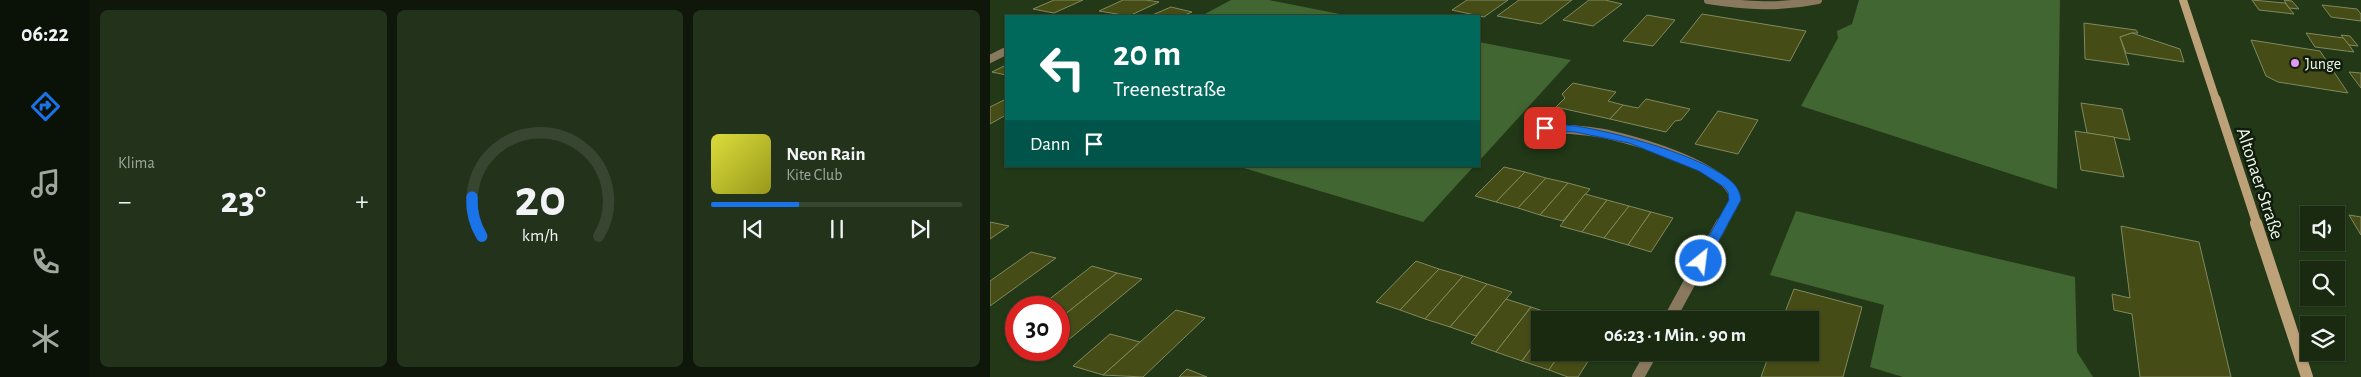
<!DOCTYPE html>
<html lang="de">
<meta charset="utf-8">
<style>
body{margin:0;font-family:"Alegreya Sans",sans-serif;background:#23321a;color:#f1f3f6;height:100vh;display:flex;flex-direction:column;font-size:19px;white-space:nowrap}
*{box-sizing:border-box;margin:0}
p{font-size:16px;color:#9fa79f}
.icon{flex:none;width:28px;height:28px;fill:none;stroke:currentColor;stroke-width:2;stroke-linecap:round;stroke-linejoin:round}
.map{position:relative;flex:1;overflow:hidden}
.sheet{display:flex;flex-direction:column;gap:10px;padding:10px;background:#0e1709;width:900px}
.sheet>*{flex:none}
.banner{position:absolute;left:15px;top:15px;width:475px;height:152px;border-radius:0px;box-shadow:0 1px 4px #0004,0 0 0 1px #384631;background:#00695c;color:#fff;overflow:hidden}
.tools{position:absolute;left:1310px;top:206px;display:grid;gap:10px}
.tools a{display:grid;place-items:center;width:45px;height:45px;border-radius:0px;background:#1a2a11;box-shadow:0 1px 4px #0004,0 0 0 1px #384631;font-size:25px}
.speed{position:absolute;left:15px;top:296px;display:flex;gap:10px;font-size:25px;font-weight:700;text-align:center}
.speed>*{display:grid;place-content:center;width:65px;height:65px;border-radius:50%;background:#1a2a11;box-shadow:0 1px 4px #0004,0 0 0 1px #384631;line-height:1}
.speed .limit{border:8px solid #d22;background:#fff;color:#111}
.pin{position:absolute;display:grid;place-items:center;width:42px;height:42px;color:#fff;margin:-21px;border-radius:10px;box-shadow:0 2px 8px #0006}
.me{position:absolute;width:55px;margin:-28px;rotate:29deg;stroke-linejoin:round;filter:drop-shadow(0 0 4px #0008)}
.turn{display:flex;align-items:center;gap:18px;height:105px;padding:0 25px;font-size:22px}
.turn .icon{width:65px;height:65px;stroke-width:2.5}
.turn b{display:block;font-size:35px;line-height:42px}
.then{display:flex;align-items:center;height:48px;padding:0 25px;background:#0003;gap:10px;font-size:19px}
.big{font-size:38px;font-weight:600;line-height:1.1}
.sheet .widget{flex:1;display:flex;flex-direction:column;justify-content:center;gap:8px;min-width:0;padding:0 18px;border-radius:8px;background:#23321a}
.sheet .dial{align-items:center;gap:0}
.dial svg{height:130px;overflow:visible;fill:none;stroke:#384631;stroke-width:7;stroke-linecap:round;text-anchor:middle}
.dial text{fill:#f1f3f6;stroke:none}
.song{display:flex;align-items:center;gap:15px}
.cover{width:60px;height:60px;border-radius:8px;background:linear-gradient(135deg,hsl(60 70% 55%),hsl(60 70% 35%))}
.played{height:5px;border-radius:2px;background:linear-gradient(90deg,#1a73e8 35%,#384631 35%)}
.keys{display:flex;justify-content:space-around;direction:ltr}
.heat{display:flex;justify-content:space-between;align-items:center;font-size:28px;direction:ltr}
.sheet .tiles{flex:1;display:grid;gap:10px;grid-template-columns:repeat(3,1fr)}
.trip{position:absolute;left:541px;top:311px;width:288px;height:50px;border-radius:0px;background:#1a2a11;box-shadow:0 1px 4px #0004,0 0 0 1px #384631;font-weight:600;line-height:50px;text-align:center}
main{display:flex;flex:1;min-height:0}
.tab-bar{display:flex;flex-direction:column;width:90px;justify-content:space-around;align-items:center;background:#0a1107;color:#9fa79f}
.tab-bar .icon{width:35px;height:35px}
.tab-bar .current{color:#1a73e8}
.tab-bar b{font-size:22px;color:#f1f3f6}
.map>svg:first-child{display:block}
</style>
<main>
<nav class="tab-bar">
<b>06:22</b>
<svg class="icon current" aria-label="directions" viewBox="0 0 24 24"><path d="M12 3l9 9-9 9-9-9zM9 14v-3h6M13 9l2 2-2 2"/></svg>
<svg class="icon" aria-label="music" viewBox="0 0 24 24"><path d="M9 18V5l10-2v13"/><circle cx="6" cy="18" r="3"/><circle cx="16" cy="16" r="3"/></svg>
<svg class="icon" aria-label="phone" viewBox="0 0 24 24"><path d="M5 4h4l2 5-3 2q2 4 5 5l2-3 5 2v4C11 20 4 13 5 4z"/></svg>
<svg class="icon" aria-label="climate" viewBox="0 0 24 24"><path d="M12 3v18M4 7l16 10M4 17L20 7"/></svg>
</nav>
<section class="sheet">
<div class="tiles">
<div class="widget"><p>Klima</p>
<div class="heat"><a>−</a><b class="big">23°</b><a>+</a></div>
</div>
<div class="widget dial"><svg viewBox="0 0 100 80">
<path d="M14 69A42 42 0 1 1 86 69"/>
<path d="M14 69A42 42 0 0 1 8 45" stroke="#1a73e8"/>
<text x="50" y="56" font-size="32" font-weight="700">20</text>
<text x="50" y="72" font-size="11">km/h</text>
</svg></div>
<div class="widget">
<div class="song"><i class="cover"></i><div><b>Neon Rain</b><p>Kite Club</p></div></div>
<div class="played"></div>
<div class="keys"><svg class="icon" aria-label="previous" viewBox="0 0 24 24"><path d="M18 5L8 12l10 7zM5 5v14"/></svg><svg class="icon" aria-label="pause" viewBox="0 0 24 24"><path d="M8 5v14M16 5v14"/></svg><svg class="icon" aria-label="next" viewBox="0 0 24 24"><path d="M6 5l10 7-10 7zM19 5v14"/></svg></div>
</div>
</div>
</section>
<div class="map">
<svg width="1371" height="377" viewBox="0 0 1371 377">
<rect width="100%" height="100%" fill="#223817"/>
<!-- green -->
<g fill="#426631">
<polygon points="241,0 279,0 360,16 211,16"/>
<polygon points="869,0 1070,0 1067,189 811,106 848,38 847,31 862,24"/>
<polygon points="489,42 581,60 489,161"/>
<polygon points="247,166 484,166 433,222"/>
<polygon points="806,211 1085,277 1087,352 1103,377 913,377 880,367 894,305 780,275"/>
</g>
<!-- building -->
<g fill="#454c16" stroke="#81895e">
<polygon points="64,0 93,0 64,13 43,9"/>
<polygon points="133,0 156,0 169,2 139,16 109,11"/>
<polygon points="477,0 518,0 494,17 462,10"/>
<polygon points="529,0 582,0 551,24 507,16"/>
<polygon points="599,0 615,0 632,4 603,26 573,20"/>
<polygon points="1262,0 1295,3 1304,14 1269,10"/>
<polygon points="1294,0 1302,1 1309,9 1299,8"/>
<polygon points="1332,5 1367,9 1371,14 1371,21 1341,17"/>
<polygon points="181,7 202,12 192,16 160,16"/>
<polygon points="712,14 816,31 800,61 690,42"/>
<polygon points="657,15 685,20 663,46 633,41"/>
<polygon points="1094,23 1146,30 1148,33 1142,33 1130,37 1139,65 1095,59"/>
<polygon points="1142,33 1190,49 1194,62 1136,53 1130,37"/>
<polygon points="1316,33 1354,38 1364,52 1325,47"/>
<polygon points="1351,35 1360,36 1368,46 1359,45"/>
<polygon points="1261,40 1330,51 1358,93 1288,82 1276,76"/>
<polygon points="16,65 16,75 2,72"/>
<polygon points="1359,72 1371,73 1371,88"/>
<polygon points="583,83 626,92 618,101 633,105 620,119 566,107 575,98 572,94"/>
<polygon points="16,99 16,115 0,124 0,107"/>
<polygon points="656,99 700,109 691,120 685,121 676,132 620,119 633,105 648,108"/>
<polygon points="1091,103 1132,109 1140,140 1097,133"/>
<polygon points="728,111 768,120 748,154 705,144"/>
<polygon points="1085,131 1124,137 1134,177 1091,170"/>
<polygon points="514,167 535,172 506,202 485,196"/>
<polygon points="535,172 556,178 528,208 506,202"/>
<polygon points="556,178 578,183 550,215 528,208"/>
<polygon points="578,183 600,189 573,221 550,215"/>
<polygon points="595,194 617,200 592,232 570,226"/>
<polygon points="617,200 639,206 614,238 592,232"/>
<polygon points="639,206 661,212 638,245 614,238"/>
<polygon points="661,212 683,218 661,252 638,245"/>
<polygon points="1359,215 1371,217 1371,235"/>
<polygon points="0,222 19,226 0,239"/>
<polygon points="1131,226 1209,242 1241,377 1150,377 1142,314 1124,310 1122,294 1140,298"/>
<polygon points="41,252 66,258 0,306 0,281"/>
<polygon points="426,261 449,269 410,310 386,302"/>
<polygon points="102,266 127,273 69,319 69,308 48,308"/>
<polygon points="449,269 473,276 435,319 410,310"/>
<polygon points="127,273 152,279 71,346 69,346 69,319"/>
<polygon points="473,276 497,284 460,327 435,319"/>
<polygon points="497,284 522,292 486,336 460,327"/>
<polygon points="804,289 872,307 853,377 771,377 780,352 820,352 820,320 792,320"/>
<polygon points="516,299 541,307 506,352 481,343"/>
<polygon points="541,307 565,315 562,320 550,320 550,336 532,361 506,352"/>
<polygon points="186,310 215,318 153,377 113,375"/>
<polygon points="120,334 150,342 113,375 83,366"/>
<polygon points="550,336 550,352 571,352 559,370 532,361"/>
<polygon points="571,352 604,352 588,377 578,377 559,370"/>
<polygon points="197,369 217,377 189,377"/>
</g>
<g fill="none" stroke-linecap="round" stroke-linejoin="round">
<!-- minor-far2 -->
<g stroke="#8b795f" stroke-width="8">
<path d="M 718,0 C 756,6 790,8 828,0"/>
<polyline points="0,59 16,51"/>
</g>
<!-- minor-far1 -->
<path stroke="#8b795f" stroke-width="9" d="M 555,128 C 575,129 596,130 616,134 C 647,141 738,166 745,199 L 731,224"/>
<!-- minor -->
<g stroke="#8b795f" stroke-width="12">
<polyline points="679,320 732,223"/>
<polyline points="648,377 662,352"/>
</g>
<!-- secondary-far2 -->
<polyline stroke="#bda178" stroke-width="8" points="1193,0 1226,100"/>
<!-- secondary-far1 -->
<polyline stroke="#bda178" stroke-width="9" points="1226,99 1267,224"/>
<!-- secondary -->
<polyline stroke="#bda178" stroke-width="12" points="1266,223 1317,377"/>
</g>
<!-- route -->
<path fill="#1a73e8" stroke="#114b97" d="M 555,125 C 565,125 575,125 585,126 C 622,131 718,157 743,183 C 748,188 750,193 751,200 L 716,264 L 711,266 L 705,261 L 739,200 L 738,192 L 734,187 L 709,171 L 639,143 L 585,132 L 551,130 L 550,128 Z"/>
<!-- markers -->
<circle fill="#dc99f5" stroke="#121c0e" stroke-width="2" cx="1305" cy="63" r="5"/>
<g text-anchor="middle" stroke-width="5" stroke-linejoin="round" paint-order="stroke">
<!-- far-poi labels -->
<g font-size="16" fill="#e9f7e3" stroke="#121c0e" text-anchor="start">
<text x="1315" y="69">Junge</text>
</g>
<!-- street labels -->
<g font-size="19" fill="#e9f7e3" stroke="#121c0e">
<text transform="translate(1271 183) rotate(72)" y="7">Altonaer Straße</text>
</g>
</g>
</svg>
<div class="tools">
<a><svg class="icon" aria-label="sound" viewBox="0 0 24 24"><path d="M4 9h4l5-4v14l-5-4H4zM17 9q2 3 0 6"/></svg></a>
<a><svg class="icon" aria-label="search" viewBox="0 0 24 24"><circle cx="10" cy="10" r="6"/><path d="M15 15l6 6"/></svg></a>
<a><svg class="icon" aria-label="layers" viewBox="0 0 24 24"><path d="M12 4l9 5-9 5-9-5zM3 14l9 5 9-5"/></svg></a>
</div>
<div class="speed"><div class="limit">30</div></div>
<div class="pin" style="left:555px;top:128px;background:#d93025"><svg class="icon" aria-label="arrive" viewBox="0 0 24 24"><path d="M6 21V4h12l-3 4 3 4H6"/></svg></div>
<svg class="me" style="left:711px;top:261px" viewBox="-20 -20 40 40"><circle r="17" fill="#1a73e8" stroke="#fff" stroke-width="3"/><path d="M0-11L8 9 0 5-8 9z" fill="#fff"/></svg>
<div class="trip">06:23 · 1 Min. · 90 m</div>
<div class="banner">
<div class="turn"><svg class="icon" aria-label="left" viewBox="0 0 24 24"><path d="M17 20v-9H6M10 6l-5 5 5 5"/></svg><div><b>20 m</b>Treenestraße</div></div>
<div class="then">Dann<svg class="icon" aria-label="arrive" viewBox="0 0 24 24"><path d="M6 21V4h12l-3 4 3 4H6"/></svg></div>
</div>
</div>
</main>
